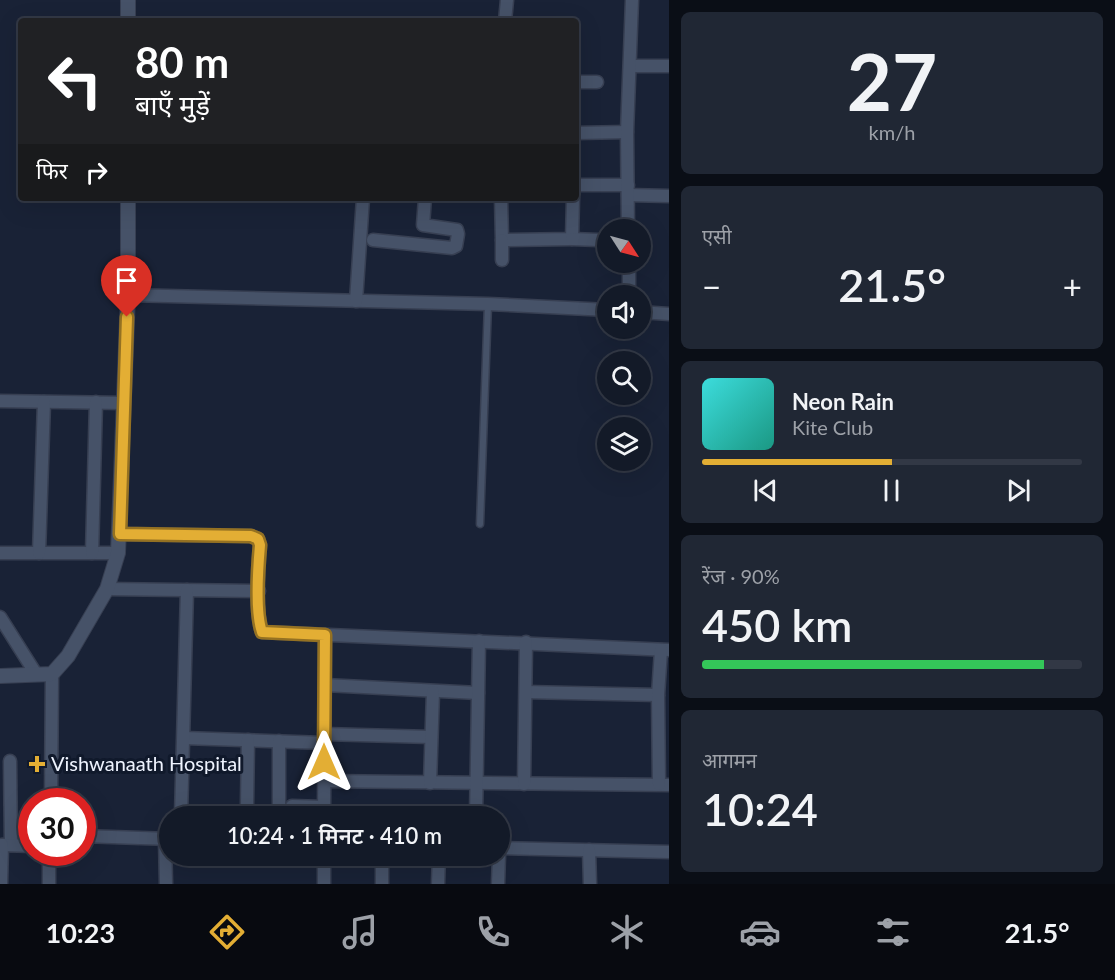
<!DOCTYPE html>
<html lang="hi">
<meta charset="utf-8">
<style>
body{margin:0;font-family:Lato,"Noto Sans Devanagari",sans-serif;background:#202734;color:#f1f3f6;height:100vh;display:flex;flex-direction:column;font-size:22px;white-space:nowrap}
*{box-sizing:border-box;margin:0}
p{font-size:20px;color:#9da1a8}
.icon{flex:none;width:33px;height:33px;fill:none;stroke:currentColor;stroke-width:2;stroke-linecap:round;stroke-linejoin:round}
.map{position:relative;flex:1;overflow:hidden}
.details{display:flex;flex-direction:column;gap:12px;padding:12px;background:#0a0e16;width:446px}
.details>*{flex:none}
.guide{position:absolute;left:18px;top:18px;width:561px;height:183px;border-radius:6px;box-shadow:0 6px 24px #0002,0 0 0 2px #323845;background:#202124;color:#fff;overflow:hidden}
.needle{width:39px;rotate:126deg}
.fabs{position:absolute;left:597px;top:219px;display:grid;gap:12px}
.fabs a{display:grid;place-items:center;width:54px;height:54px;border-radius:50%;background:#131a28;box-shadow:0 6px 24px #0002,0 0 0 2px #323845;font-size:30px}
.speed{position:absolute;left:18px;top:788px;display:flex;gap:12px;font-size:30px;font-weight:700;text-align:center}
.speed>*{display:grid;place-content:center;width:78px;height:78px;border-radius:50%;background:#131a28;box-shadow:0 6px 24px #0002,0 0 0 2px #323845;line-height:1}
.speed .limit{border:9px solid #d22;background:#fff;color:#111}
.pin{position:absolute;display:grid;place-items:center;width:51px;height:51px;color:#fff;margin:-62px -26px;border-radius:50% 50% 50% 0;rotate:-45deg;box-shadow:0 0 6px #0007}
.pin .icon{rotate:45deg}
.me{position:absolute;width:66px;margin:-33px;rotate:0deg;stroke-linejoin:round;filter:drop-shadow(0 0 4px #0008)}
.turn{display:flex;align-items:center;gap:21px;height:126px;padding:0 18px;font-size:27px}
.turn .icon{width:78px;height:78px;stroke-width:2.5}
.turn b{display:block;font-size:42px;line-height:51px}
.then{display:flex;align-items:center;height:57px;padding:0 18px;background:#0003;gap:12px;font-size:22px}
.big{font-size:45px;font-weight:600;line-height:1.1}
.details .widget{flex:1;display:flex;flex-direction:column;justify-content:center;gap:9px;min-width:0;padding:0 21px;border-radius:9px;background:#202734}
.details .dial{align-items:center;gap:0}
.dial b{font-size:78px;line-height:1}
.song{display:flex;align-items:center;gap:18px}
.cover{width:72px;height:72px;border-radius:9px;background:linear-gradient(135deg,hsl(180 70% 55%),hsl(170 70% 35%))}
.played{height:6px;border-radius:3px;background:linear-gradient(90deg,#e3ae34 50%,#323845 50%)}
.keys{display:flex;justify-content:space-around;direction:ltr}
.heat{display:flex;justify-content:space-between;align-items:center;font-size:33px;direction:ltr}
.charge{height:9px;border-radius:4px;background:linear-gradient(90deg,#34c759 90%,#323845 0)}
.trip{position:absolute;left:159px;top:806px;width:351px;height:60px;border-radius:30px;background:#131a28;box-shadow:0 6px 24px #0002,0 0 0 2px #323845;font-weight:600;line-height:60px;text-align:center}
.dock{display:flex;height:96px;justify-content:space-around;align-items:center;background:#080a10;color:#9da1a8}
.dock .icon{width:42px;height:42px}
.dock .active{color:#e3ae34}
.dock b{font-size:27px;color:#f1f3f6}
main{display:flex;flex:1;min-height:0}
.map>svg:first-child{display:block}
</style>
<main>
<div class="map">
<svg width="670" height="884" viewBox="0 0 670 884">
<rect width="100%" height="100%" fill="#192236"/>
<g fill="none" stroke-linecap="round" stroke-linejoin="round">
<defs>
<polyline id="service" points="480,524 488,304"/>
<g id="minor">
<polyline points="505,21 507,0"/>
<polyline points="631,66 670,66"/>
<polyline points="576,82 597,82"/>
<polyline points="576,133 627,132"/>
<polyline points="576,185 628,185"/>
<polyline points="628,195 670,196"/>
<polyline points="501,198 502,240 572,239 573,198"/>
<polyline points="628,230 627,132 632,0"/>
<polyline points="572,239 598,240"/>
<polyline points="373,240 452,248 456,246 458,234 457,230 423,225 425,198"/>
<polyline points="502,240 502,260"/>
<polyline points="629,262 629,296"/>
<polyline points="128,295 488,304 608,310"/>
<polyline points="356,301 363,198"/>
<polyline points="640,312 670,314"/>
<polyline points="0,401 123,403"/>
<path d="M 120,534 L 251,536 L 258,539 L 260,545 C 258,568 255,612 262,632 L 670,650"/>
<polyline points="0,553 118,553"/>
<polyline points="39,553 44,402"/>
<polyline points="92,553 96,402"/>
<polyline points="107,589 259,591"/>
<polyline points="0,617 36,674"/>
<polyline points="325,685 478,693"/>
<polyline points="526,692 658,695"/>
<polyline points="324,734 431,737"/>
<polyline points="184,738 324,743"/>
<polyline points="10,761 11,845"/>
<polyline points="324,781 670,785"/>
<polyline points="430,783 433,692"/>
<polyline points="524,784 526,642"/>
<polyline points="659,784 658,695 661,650"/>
<polyline points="51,801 52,674"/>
<polyline points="247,805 248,740"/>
<polyline points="279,806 279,741"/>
<polyline points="292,806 324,807"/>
<polyline points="181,816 187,590"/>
<polyline points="324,816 325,635"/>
<polyline points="476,816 479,641"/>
<polyline points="82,836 170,839"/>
<polyline points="165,839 166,884"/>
<polyline points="3,845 32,846"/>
<polyline points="500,848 670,852"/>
<polyline points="589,850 590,884"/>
<polyline points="49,852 49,884"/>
<polyline points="324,855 324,884"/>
<polyline points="1,884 2,845"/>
<polyline points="382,884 382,855"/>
<polyline points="438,884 439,855"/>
<polyline points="498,884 499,855"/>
</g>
<g id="tertiary">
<polyline points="128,0 128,21"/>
<polyline points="0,676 52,674 68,656 107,589 118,553 128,295 128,198"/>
</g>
</defs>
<!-- service casing -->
<use href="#service" stroke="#373f52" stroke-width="9"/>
<!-- minor casing -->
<use href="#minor" stroke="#373f52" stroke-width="15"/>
<!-- tertiary casing -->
<use href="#tertiary" stroke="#373f52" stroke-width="16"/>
<!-- service -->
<use href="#service" stroke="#465268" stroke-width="6"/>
<!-- minor -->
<use href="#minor" stroke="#465268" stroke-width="12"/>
<!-- tertiary -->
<use href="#tertiary" stroke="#465268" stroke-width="14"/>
</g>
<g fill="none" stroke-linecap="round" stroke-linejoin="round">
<defs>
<path id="route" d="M 127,317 L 120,534 L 251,536 L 258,539 L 260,545 C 258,568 255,612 262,632 L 325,635 L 324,762"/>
</defs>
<!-- route casing -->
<use href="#route" stroke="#947122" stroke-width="15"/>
<!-- route -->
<use href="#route" stroke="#e3ae34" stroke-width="10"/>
</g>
<!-- markers -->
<path fill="#e3ae34" stroke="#10192b" stroke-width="2" d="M34 755h6v6h6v6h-6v6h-6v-6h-6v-6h6z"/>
<g text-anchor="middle" stroke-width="6" stroke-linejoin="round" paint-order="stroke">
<!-- poi labels -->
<g font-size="20" fill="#eef3fe" stroke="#10192b" text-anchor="start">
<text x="51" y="771">Vishwanaath Hospital</text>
</g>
</g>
</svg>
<div class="fabs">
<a><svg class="needle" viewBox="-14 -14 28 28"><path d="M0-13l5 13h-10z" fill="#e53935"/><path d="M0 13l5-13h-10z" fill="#9da1a8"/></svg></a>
<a><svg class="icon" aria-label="sound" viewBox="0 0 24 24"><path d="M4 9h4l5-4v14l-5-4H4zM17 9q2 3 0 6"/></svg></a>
<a><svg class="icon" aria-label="search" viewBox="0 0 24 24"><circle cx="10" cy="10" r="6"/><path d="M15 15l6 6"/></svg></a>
<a><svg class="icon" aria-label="layers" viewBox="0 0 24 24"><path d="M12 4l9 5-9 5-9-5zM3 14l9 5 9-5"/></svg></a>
</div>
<div class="speed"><div class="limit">30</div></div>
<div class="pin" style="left:127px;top:317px;background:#d93025"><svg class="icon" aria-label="arrive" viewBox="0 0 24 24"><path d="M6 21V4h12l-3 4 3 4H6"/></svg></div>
<svg class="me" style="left:324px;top:762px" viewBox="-20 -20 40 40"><path d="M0-17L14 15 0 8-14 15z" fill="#e3ae34" stroke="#fff" stroke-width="4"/></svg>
<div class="trip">10:24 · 1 मिनट · 410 m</div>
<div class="guide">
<div class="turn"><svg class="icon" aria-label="left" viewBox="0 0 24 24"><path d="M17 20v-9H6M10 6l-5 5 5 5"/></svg><div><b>80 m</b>बाएँ मुड़ें</div></div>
<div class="then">फिर<svg class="icon" aria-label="right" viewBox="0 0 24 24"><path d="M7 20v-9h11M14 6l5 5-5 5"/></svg></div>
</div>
</div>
<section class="details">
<div class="widget dial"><b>27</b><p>km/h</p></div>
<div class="widget"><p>एसी</p>
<div class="heat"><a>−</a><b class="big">21.5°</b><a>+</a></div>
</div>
<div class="widget">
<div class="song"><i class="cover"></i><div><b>Neon Rain</b><p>Kite Club</p></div></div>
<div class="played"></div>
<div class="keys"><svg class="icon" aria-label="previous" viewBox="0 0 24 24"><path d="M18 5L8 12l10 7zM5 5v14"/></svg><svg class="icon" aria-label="pause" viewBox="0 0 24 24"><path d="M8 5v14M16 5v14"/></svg><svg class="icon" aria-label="next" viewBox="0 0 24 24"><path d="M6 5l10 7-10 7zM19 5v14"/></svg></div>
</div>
<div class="widget"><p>रेंज · 90%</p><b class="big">450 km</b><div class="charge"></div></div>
<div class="widget"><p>आगमन</p><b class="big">10:24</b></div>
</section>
</main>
<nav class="dock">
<b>10:23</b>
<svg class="icon active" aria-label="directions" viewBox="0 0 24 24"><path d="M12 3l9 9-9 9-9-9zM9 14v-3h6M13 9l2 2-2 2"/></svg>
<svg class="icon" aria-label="music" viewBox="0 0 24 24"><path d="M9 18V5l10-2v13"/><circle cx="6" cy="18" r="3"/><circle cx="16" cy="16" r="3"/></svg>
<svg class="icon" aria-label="phone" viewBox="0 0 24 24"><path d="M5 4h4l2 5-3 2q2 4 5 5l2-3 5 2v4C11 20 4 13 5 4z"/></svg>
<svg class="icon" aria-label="climate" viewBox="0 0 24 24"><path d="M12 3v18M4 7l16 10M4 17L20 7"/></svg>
<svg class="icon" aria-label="car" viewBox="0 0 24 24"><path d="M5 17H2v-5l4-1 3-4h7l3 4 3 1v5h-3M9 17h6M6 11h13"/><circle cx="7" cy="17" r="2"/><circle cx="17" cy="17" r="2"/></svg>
<svg class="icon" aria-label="filters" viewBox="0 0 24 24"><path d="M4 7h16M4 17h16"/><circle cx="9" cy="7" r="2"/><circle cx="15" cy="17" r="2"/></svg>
<b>21.5°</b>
</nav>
